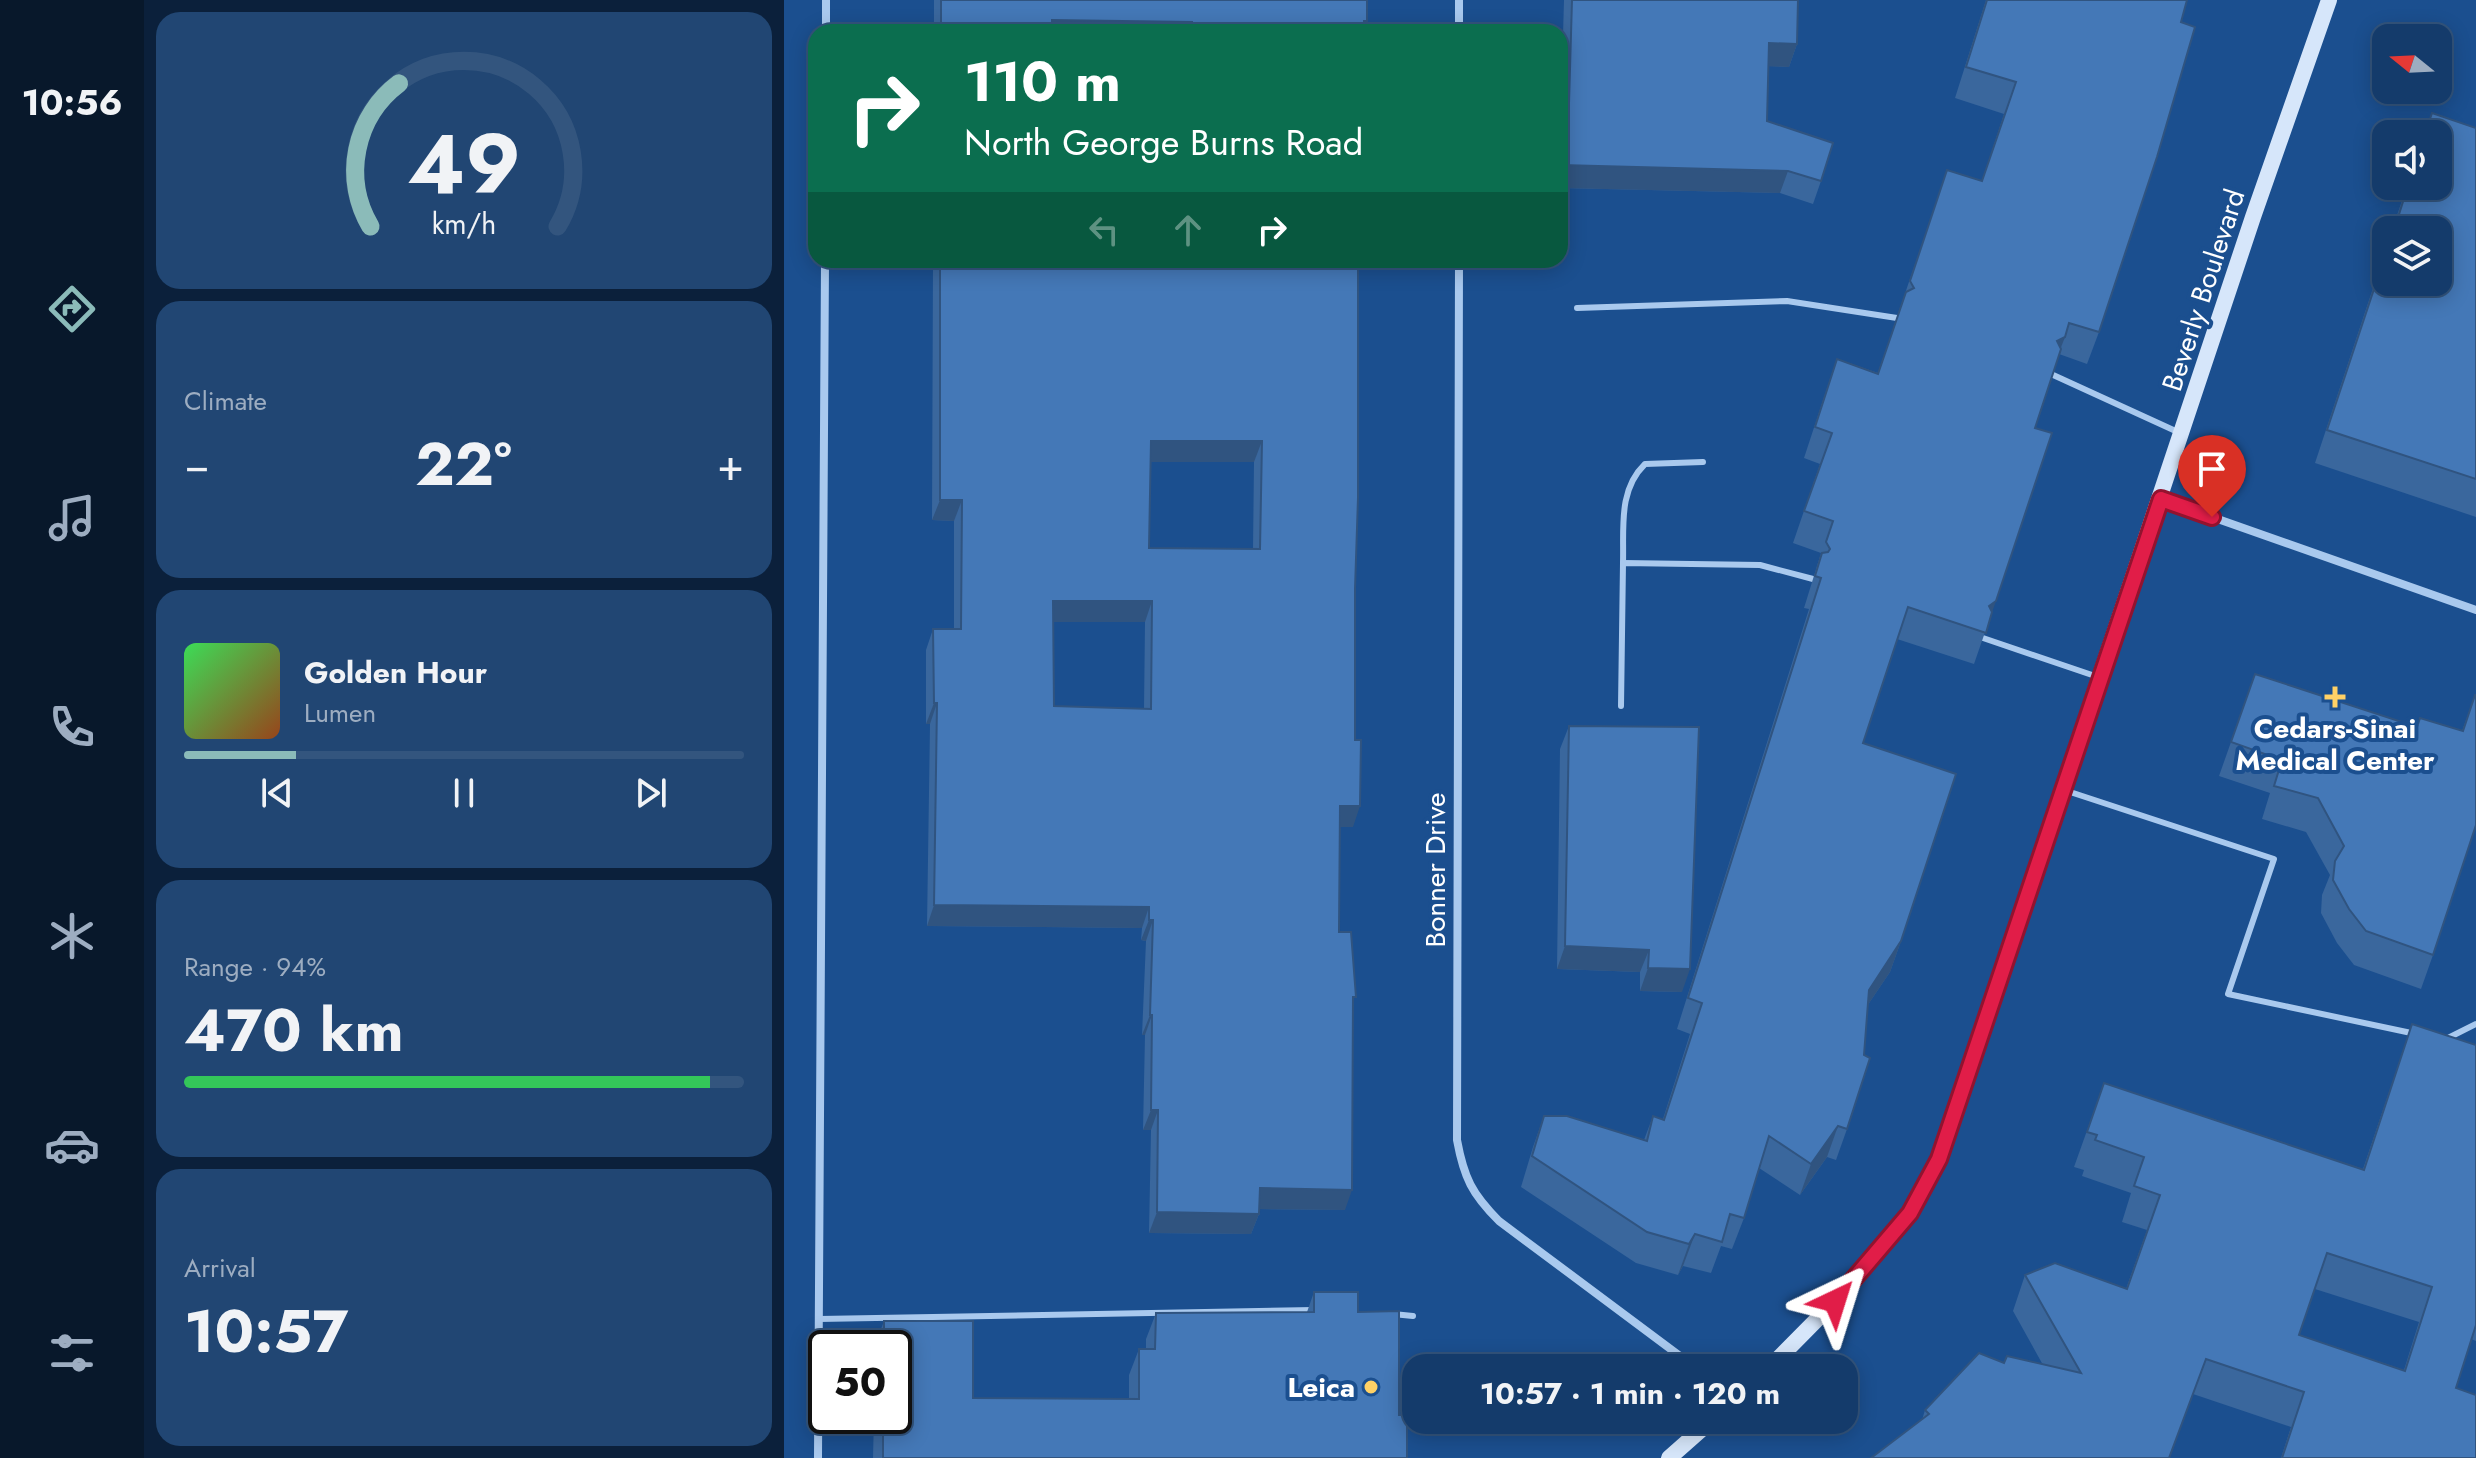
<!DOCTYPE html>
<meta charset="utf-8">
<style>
body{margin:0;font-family:Jost,sans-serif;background:#214673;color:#f1f3f6;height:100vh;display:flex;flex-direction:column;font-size:30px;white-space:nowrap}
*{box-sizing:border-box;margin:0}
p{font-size:26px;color:#9dadc1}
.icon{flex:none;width:44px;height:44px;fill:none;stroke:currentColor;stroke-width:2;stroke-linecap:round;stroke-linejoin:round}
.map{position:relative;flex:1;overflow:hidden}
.details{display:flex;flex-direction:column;gap:12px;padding:12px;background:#0b203b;width:640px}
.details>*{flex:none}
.hud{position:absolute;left:24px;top:24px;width:760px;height:244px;border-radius:24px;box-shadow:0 4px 20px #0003,0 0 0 2px #33557e;background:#0b6e4f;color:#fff;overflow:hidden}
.needle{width:52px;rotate:288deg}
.fabs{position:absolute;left:1588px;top:24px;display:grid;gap:16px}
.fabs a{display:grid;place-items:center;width:80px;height:80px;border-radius:16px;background:#143b6b;box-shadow:0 4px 20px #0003,0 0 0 2px #33557e;font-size:40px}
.speed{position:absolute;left:24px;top:1330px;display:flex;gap:16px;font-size:40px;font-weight:700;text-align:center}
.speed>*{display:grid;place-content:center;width:104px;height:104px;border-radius:50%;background:#143b6b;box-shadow:0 4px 20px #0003,0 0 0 2px #33557e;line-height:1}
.speed .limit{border:4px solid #111;border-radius:12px;background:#fff;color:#111}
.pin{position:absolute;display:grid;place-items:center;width:68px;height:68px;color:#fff;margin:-82px -34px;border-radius:50% 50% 50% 0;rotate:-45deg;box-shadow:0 0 8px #0007}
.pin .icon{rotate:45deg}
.me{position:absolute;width:88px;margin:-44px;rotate:41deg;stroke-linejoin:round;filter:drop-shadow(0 0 6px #0008)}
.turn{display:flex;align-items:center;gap:28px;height:168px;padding:0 24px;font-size:36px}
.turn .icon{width:104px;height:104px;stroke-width:2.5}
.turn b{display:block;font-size:56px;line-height:68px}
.lanes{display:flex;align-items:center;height:76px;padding:0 24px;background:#0003;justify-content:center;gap:40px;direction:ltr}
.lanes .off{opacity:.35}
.big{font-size:60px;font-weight:700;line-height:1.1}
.details .tile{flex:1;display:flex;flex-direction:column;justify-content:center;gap:12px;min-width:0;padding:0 28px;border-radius:24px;background:#214673}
.details .dial{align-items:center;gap:0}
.dial svg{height:208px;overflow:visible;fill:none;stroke:#33557e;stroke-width:7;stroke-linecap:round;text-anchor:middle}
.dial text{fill:#f1f3f6;stroke:none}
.song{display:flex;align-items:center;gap:24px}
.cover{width:96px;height:96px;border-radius:12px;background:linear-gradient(135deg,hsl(130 70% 55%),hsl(20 70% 35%))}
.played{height:8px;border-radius:4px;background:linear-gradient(90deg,#8bbbb9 20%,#33557e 20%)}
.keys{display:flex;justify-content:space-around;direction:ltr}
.heat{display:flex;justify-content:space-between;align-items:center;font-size:44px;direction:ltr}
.charge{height:12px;border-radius:6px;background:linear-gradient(90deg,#34c759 94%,#33557e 0)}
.trip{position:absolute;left:618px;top:1354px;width:456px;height:80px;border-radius:24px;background:#143b6b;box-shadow:0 4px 20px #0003,0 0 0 2px #33557e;font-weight:700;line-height:80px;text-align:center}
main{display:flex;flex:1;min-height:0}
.tabs{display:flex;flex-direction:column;width:144px;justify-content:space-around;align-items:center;background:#08182b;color:#9dadc1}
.tabs .icon{width:56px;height:56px}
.tabs .on{color:#8bbbb9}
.tabs b{font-size:36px;color:#f1f3f6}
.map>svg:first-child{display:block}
</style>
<main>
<nav class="tabs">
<b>10:56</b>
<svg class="icon on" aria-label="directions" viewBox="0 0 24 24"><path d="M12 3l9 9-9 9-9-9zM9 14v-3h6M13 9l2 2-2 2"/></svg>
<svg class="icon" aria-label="music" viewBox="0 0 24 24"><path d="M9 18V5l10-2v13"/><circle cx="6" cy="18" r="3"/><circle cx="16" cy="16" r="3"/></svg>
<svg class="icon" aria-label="phone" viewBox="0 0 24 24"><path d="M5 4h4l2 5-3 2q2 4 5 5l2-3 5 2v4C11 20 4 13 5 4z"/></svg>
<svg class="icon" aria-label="climate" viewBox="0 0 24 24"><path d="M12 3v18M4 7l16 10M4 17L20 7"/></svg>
<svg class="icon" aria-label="car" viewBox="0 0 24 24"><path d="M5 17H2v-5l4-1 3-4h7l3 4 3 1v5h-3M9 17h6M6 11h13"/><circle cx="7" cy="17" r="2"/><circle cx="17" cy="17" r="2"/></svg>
<svg class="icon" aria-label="filters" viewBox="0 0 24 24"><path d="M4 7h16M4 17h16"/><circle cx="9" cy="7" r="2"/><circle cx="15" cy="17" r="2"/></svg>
</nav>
<section class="details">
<div class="tile dial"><svg viewBox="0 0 100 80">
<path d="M14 69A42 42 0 1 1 86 69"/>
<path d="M14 69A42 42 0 0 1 25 14" stroke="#8bbbb9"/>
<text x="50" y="56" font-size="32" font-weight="700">49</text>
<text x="50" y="72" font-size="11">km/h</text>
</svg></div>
<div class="tile"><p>Climate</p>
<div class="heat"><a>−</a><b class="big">22°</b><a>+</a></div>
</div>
<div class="tile">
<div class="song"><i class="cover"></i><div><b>Golden Hour</b><p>Lumen</p></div></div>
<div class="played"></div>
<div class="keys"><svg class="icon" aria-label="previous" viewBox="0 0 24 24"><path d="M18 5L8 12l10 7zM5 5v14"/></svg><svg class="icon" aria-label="pause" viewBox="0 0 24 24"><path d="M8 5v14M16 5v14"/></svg><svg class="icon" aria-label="next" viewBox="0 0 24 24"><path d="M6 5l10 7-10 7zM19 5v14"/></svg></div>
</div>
<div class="tile"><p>Range · 94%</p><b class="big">470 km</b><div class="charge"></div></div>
<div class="tile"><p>Arrival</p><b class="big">10:57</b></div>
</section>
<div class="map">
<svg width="1692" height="1458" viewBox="0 0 1692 1458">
<rect width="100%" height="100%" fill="#1b4f8f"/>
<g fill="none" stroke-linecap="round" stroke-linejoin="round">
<!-- service -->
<g stroke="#a9c9ee" stroke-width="6">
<polyline points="793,308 1003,301 1113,318"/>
<polyline points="1267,374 1396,433"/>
<path d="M 839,563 C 840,528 834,490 861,464 L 919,462"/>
<polyline points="1199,638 1314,677"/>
<polyline points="837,706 839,563 976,565 1029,579"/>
<polyline points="1280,790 1490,859 1444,994 1632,1034"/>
<polyline points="1662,1039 1692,1024"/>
<polyline points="609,1314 629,1316"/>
<polyline points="35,1319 530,1310"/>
</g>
<!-- minor -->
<g stroke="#a9c9ee" stroke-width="8">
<polyline points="42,32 42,0"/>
<polyline points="675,32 675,0"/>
<path d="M 675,260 L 673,1140 C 680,1178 688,1194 715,1221 L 912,1368"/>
<polyline points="1377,499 1692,610"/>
<polyline points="34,1458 41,260"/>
</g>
<!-- secondary -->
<g stroke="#d6e6fa" stroke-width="16">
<polyline points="985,1368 1066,1286 1126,1213 1155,1159 1469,217 1545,0"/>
<polyline points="885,1458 928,1420"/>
</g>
</g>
<!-- wall -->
<g fill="#3a679d" fill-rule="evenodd">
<polygon points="150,0 583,0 583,21 580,32 150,32"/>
<polygon points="780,0 1014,0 1013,44 1005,67 985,66 983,121 1037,181 1029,204 996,193 776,188 776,103 777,103"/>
<polygon points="1202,0 1403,0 1315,332 1303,364 1275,354 1251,428 1208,612 1190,664 1113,639 1079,743 1117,941 1106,972 1083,1006 1063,1129 1052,1160 1043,1157 1016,1195 975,1168 960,1218 948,1249 937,1246 927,1273 899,1266 894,1275 852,1263 737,1187 749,1147 760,1116 860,1140 869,1116 879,1119 906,1034 893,1029 1025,609 1020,608 1037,553 1009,543 1036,464 1020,458 1042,391 1053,359 1094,373 1163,170 1198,181 1220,114 1171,98"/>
<polygon points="1648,113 1692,128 1692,517 1531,463 1602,249 1602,282 1654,230 1608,230 1623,186 1654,186 1654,134 1641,134"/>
<path d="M 149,260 L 574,260 L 569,827 L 555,827 L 555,932 L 569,1005 L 561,1210 L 475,1209 L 475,1214 L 467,1234 L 365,1233 L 367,1130 L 359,1130 L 361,1035 L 358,1035 L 362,941 L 357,940 L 358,928 L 143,926 L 146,724 L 142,724 L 142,650 L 149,629 L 170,629 L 170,521 L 148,520 ZM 367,462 L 470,462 L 469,549 L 365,548 ZM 269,622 L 361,622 L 360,709 L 270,706 Z"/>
<polygon points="1471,674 1633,727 1678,731 1691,695 1649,955 1637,989 1570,965 1553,943 1537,913 1538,895 1546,875 1522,832 1478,819 1486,793 1435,776"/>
<polygon points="785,726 898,992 856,991 856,972 773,969 776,749"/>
<path d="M 1628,1024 L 1692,1045 L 1692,1341 L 1687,1339 L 1672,1388 L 1692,1458 L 1497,1458 L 1507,1427 L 1409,1394 L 1138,1420 L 1141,1410 L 1220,1363 L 1259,1365 L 1229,1311 L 1241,1275 L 1342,1289 L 1363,1230 L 1338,1222 L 1347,1193 L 1298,1176 L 1300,1170 L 1290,1167 L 1320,1083 L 1579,1169 ZM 1531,1289 L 1635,1322 L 1620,1370 L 1515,1335 Z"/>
<polygon points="530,1292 574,1312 615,1415 623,1458 89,1458 90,1416 110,1416 110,1348 90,1348 100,1321 189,1398 345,1399 345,1375 355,1349 362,1349 362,1339 372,1313 523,1312"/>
</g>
<!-- shaded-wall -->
<g fill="#305480">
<polygon points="268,20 408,22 404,32 263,32"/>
<polygon points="985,43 1013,44 1005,67 977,66"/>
<polygon points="776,165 1004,171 996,193 776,188"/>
<polygon points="1281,337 1269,368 1273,341"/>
<polygon points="367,441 478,441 470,462 359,462"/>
<polygon points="156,500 178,500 170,521 148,520"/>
<polygon points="269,601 368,601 361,622 261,622"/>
<polygon points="1212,601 1201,632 1205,606"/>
<polygon points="150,703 153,703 146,724 142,724"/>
<polygon points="556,806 576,806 569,827 548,827"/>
<polygon points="150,905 365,907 358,928 143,926"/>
<polygon points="365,920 369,920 362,941 357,940"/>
<polygon points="1117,941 1106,972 1073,1021 1085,990"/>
<polygon points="781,946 865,950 856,972 773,969"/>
<polygon points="864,968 906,969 898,992 856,991"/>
<polygon points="366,1015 368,1015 361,1035 358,1035"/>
<polygon points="367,1110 374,1110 367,1130 359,1130"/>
<polygon points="1054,1126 1043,1157 1016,1195 1027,1164"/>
<polygon points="476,1188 568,1190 561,1210 468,1209"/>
<polygon points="373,1212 475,1214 467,1234 365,1233"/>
<polygon points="911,1234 899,1266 894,1275 905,1244"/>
</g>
<!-- building -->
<g fill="#4478b7" stroke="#305480" stroke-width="2" fill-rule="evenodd">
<polygon points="157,0 583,0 583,21 580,21 580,32 408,32 408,22 268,20 268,32 157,32"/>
<polygon points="788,0 1014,0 1013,44 985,43 983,121 1049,143 1037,181 1004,171 776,165 776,103 785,103"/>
<polygon points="1203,0 1403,0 1397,22 1411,27 1373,157 1315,332 1285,323 1281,337 1273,341 1277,349 1251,428 1268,433 1212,601 1205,606 1208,612 1202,633 1124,607 1079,743 1172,774 1117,941 1085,990 1080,1055 1086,1058 1063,1129 1054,1126 1027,1164 985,1136 960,1218 946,1214 938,1242 911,1234 905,1244 863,1232 748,1156 760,1116 783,1116 863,1141 869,1116 880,1120 918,1003 904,998 1037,578 1031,576 1038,553 1044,552 1046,549 1042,542 1049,521 1020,511 1048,433 1031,427 1053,359 1094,374 1122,292 1130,288 1126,281 1163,170 1198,181 1232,82 1182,67"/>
<polygon points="1648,113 1692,128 1692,479 1543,430 1602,253 1602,282 1654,282 1654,230 1610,230 1624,186 1654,186 1654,134 1641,134"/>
<path d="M 156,260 L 574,260 L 574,498 L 571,589 L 571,740 L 577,740 L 576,806 L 556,806 L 555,932 L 567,932 L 572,997 L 569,997 L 568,1190 L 476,1188 L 475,1214 L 373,1212 L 374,1110 L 367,1110 L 368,1015 L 366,1015 L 369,920 L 365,920 L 365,907 L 150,905 L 153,703 L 150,703 L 149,629 L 177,629 L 178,500 L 156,500 ZM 367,441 L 478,441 L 476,549 L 365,548 ZM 269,601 L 368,601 L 367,709 L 270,706 Z"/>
<polygon points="1471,674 1633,727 1636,718 1679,731 1691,695 1692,695 1692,825 1649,955 1582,931 1565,909 1549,880 1551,861 1560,846 1534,798 1490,786 1498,760 1447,742"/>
<polygon points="785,726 915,727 906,969 864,968 865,950 781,946"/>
<path d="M 1628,1024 L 1692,1045 L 1692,1325 L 1672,1388 L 1692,1395 L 1692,1458 L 1498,1458 L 1520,1392 L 1422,1359 L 1385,1458 L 1087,1458 L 1145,1414 L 1141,1410 L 1195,1353 L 1220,1363 L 1223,1356 L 1297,1373 L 1241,1275 L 1271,1263 L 1343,1289 L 1376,1195 L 1350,1186 L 1360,1157 L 1311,1140 L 1313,1135 L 1303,1132 L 1320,1083 L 1580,1170 ZM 1543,1253 L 1648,1287 L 1621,1371 L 1515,1335 Z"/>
<polygon points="530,1292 574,1292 574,1312 615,1311 615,1415 623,1415 623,1458 99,1458 99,1416 110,1416 110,1348 100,1348 100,1321 189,1321 189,1398 355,1399 355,1349 371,1349 372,1313 530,1312"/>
</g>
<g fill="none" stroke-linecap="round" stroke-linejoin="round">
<defs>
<polyline id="route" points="1051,1301 1126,1213 1155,1159 1377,499 1428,517"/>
</defs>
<!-- route casing -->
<use href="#route" stroke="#92132f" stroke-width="20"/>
<!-- route -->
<use href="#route" stroke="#e11d48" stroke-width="14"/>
</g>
<!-- markers -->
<g fill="#ffd166" stroke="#1b4f8f" stroke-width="3">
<path d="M1547 685h8v8h8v8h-8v8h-8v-8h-8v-8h8z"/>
<circle cx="587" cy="1387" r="8"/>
</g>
<g text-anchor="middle" stroke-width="8" stroke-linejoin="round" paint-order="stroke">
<!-- street labels -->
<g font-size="28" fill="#fff" stroke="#1b4f8f">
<text transform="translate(1419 290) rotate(-72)" y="10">Beverly Boulevard</text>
<text transform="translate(651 870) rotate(-90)" y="10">Bonner Drive</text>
</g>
<!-- poi labels -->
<g font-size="28" font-weight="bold" fill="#fff" stroke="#1b4f8f">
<text x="1551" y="738">Cedars-Sinai<tspan x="1551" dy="32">Medical Center</tspan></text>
<text x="571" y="1397" text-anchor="end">Leica</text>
</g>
</g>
</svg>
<div class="fabs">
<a><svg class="needle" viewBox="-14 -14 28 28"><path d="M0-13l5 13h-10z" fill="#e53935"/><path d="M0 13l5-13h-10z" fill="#9dadc1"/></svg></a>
<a><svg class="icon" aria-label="sound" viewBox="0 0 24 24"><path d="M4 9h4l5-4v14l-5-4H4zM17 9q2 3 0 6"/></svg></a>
<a><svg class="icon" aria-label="layers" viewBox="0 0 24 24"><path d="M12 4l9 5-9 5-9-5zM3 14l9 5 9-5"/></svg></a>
</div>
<div class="speed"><div class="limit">50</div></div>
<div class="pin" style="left:1428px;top:517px;background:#d93025"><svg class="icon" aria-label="arrive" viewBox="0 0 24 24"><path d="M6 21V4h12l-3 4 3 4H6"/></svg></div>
<svg class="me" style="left:1051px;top:1301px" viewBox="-20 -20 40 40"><path d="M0-17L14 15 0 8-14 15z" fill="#e11d48" stroke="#fff" stroke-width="4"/></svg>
<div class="trip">10:57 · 1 min · 120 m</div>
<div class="hud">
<div class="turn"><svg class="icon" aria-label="right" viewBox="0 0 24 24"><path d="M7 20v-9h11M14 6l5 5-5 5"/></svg><div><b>110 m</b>North George Burns Road</div></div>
<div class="lanes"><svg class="icon off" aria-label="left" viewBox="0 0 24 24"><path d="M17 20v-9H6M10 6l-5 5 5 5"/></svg><svg class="icon off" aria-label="ahead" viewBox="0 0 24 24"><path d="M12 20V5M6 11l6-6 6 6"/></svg><svg class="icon" aria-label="right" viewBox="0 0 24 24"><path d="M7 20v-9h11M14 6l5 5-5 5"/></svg></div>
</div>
</div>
</main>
